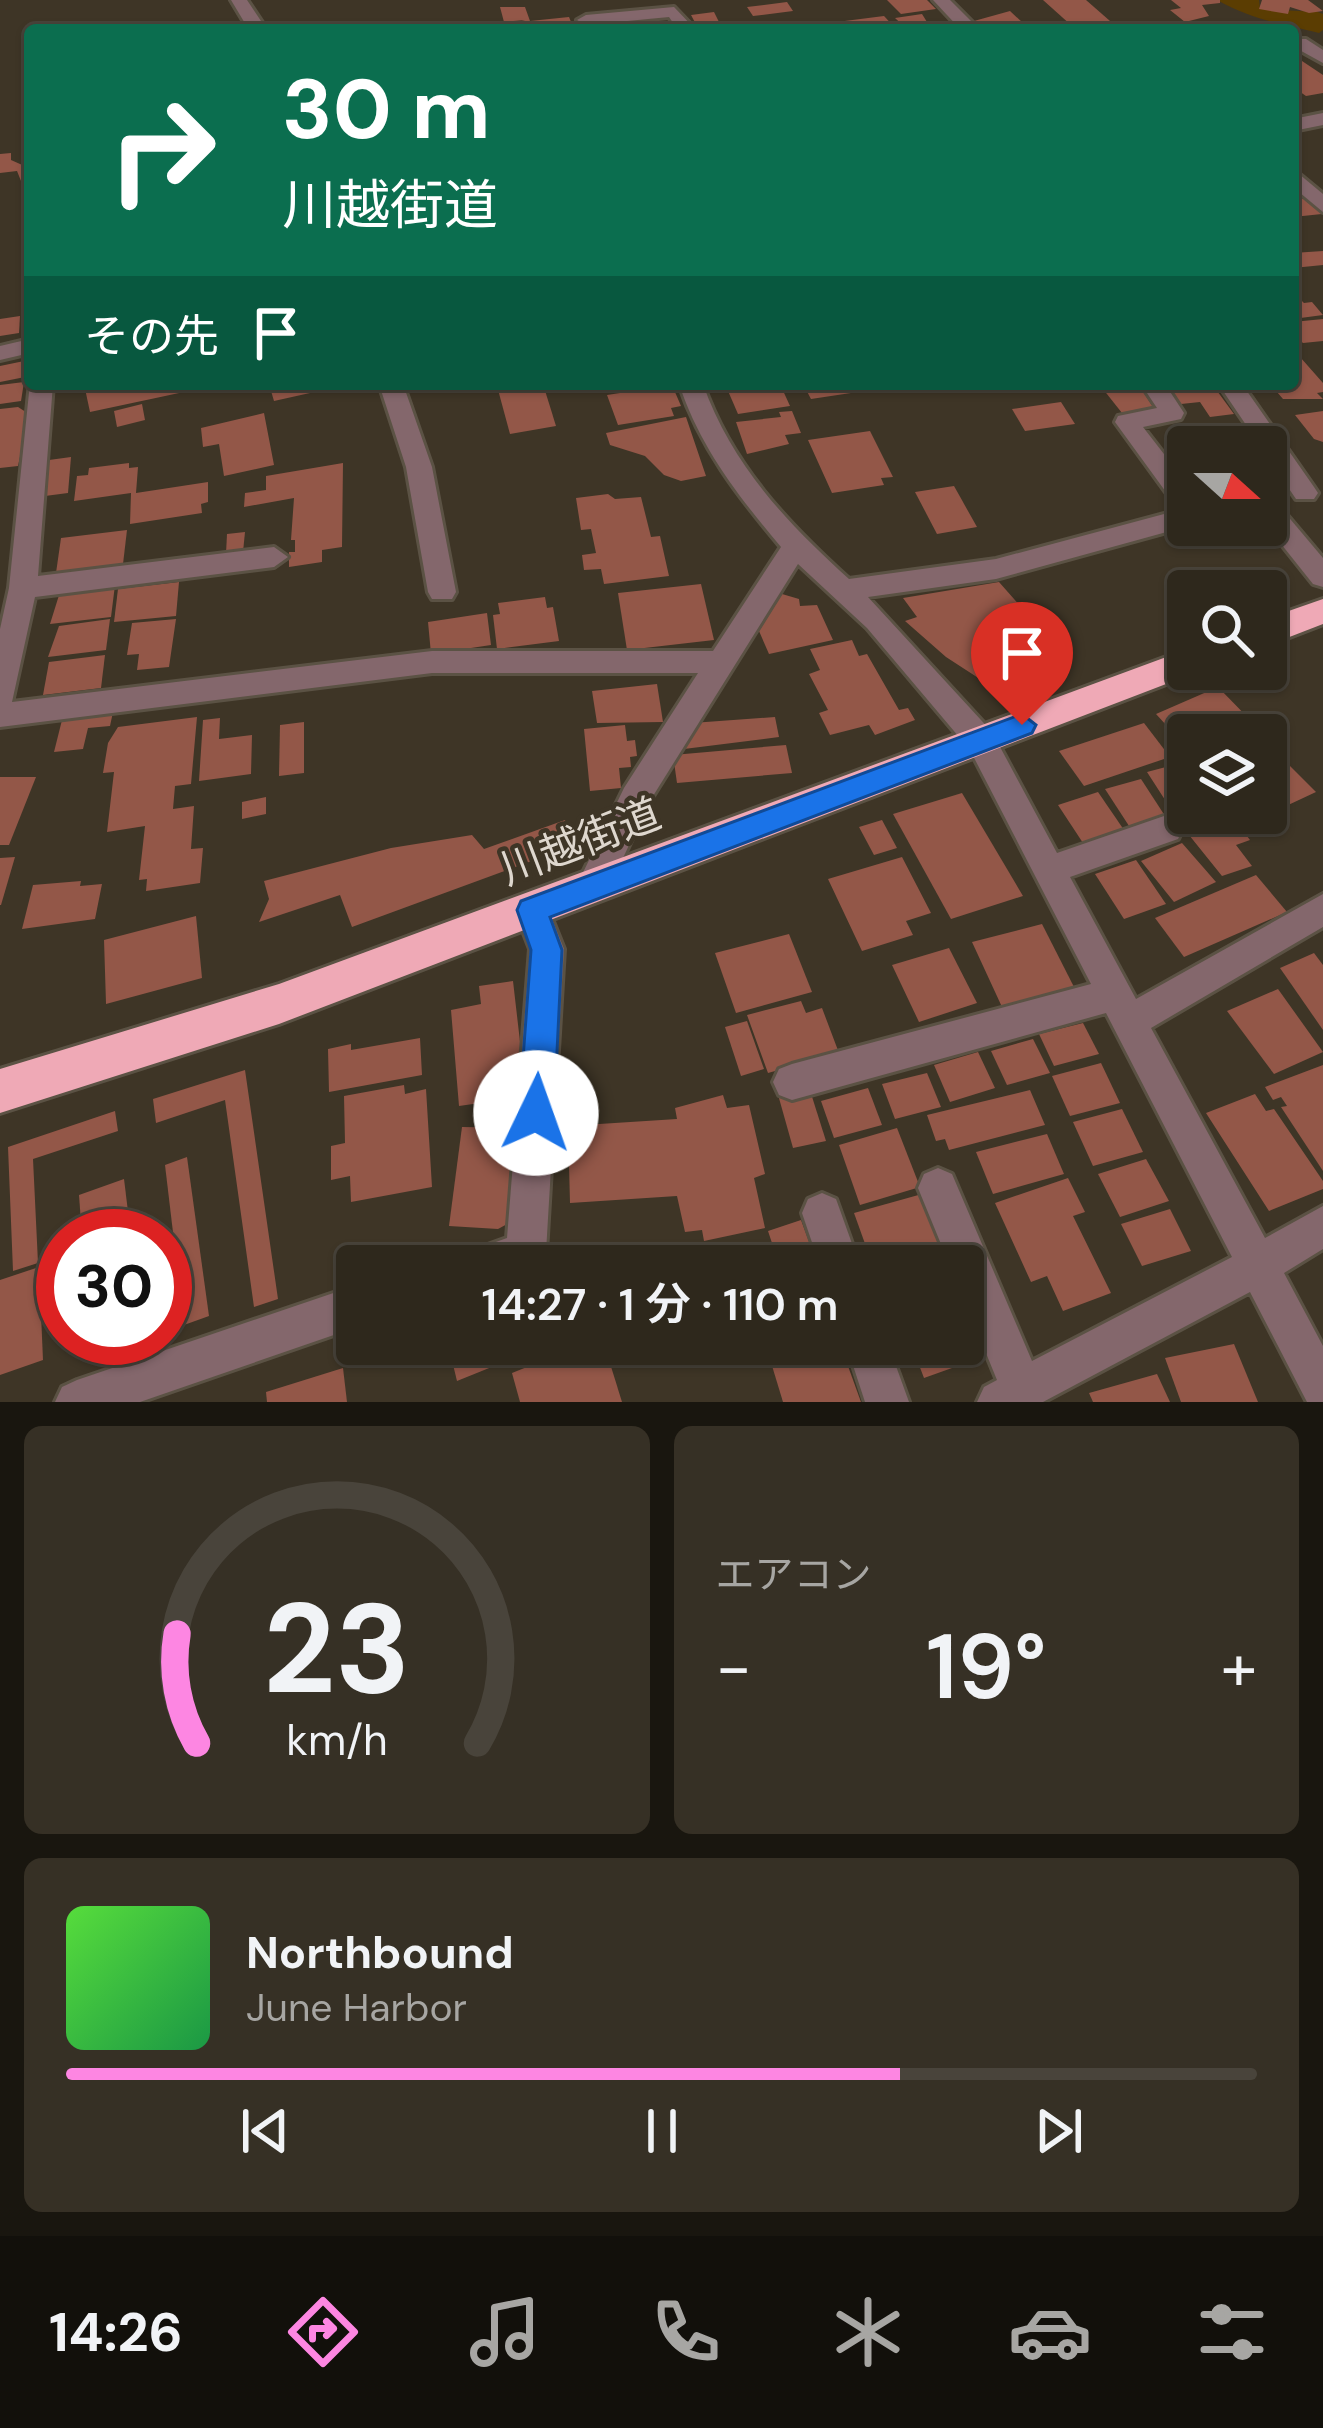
<!DOCTYPE html>
<html lang="ja">
<meta charset="utf-8">
<style>
body{margin:0;font-family:"DM Sans","Noto Sans JP",sans-serif;background:#363025;color:#f1f3f6;height:100vh;display:flex;flex-direction:column;font-size:45px;white-space:nowrap}
*{box-sizing:border-box;margin:0}
p{font-size:39px;color:#a7a6a3}
.icon{flex:none;width:66px;height:66px;fill:none;stroke:currentColor;stroke-width:2;stroke-linecap:round;stroke-linejoin:round}
.map{position:relative;height:1402px;overflow:hidden}
.side{display:flex;flex-direction:column;gap:24px;padding:24px;background:#19160f;flex:1}
.side>*{flex:none}
.guide{position:absolute;left:24px;top:24px;width:1275px;height:366px;border-radius:12px;box-shadow:0 3px 9px #0004,0 0 0 3px #49443b;background:#0b6e4f;color:#fff;overflow:hidden}
.needle{width:78px;rotate:111deg}
.controls{position:absolute;left:1167px;top:426px;display:grid;gap:24px}
.controls a{display:grid;place-items:center;width:120px;height:120px;border-radius:12px;background:#2e281c;box-shadow:0 3px 9px #0004,0 0 0 3px #49443b;font-size:60px}
.speed{position:absolute;left:36px;top:1209px;display:flex;gap:24px;font-size:60px;font-weight:700;text-align:center}
.speed>*{display:grid;place-content:center;width:156px;height:156px;border-radius:50%;background:#2e281c;box-shadow:0 3px 9px #0004,0 0 0 3px #49443b;line-height:1}
.speed .limit{border:18px solid #d22;background:#fff;color:#111}
.pin{position:absolute;display:grid;place-items:center;width:102px;height:102px;color:#fff;margin:-123px -51px;border-radius:50% 50% 50% 0;rotate:-45deg;box-shadow:0 0 12px #0007}
.pin .icon{rotate:45deg}
.me{position:absolute;width:132px;margin:-66px;rotate:3deg;stroke-linejoin:round;filter:drop-shadow(0 0 9px #0008)}
.turn{display:flex;align-items:center;gap:42px;height:252px;padding:0 60px;font-size:54px}
.turn .icon{width:156px;height:156px;stroke-width:2.5}
.turn b{display:block;font-size:84px;line-height:102px}
.then{display:flex;align-items:center;height:114px;padding:0 60px;background:#0003;gap:24px;font-size:45px}
.big{font-size:90px;font-weight:600;line-height:1.1}
.side .tile{flex:1;display:flex;flex-direction:column;justify-content:center;gap:18px;min-width:0;padding:0 42px;border-radius:18px;background:#363025}
.side .dial{align-items:center;gap:0}
.dial svg{height:312px;overflow:visible;fill:none;stroke:#49443b;stroke-width:7;stroke-linecap:round;text-anchor:middle}
.dial text{fill:#f1f3f6;stroke:none}
.song{display:flex;align-items:center;gap:36px}
.cover{width:144px;height:144px;border-radius:18px;background:linear-gradient(135deg,hsl(110 70% 55%),hsl(140 70% 35%))}
.played{height:12px;border-radius:6px;background:linear-gradient(90deg,#fd86e2 70%,#49443b 70%)}
.keys{display:flex;justify-content:space-around;direction:ltr}
.heat{display:flex;justify-content:space-between;align-items:center;font-size:66px;direction:ltr}
.side .tiles{flex:1;display:grid;gap:24px;grid-template-columns:1fr 1fr}
.tile:last-child{grid-column:span 2}
.trip{position:absolute;left:336px;top:1245px;width:648px;height:120px;border-radius:12px;background:#2e281c;box-shadow:0 3px 9px #0004,0 0 0 3px #49443b;font-weight:600;line-height:120px;text-align:center}
.tab-bar{display:flex;height:192px;justify-content:space-around;align-items:center;background:#12100b;color:#a7a6a3}
.tab-bar .icon{width:84px;height:84px}
.tab-bar .current{color:#fd86e2}
.tab-bar b{font-size:54px;color:#f1f3f6}
.map>svg:first-child{display:block}
</style>
<div class="map">
<svg width="1323" height="1402" viewBox="0 0 1323 1402">
<rect width="100%" height="100%" fill="#3e3526"/>
<!-- green -->
<path fill="#5b3d02" d="M 1217,0 L 1259,0 L 1260,9 L 1318,12 L 1323,14 L 1323,30 L 1319,33 C 1278,23 1253,20 1217,0 Z"/>
<!-- building -->
<g fill="#935748">
<polygon points="887,0 927,0 936,9 901,14"/>
<polygon points="1043,0 1086,0 1110,21 1072,26"/>
<polygon points="1171,0 1220,0 1220,3 1202,5 1209,16 1185,22 1170,10 1181,8"/>
<polygon points="1262,0 1308,0 1323,11 1309,13 1290,7 1288,14 1259,9"/>
<polygon points="787,2 793,11 753,16 747,7"/>
<polygon points="500,7 525,7 530,21 569,17 574,29 516,30 514,23 525,20 504,22"/>
<polygon points="1010,11 1023,23 983,29 974,21"/>
<polygon points="714,12 721,26 698,28 691,15"/>
<polygon points="922,14 932,30 908,30 895,18"/>
<polygon points="884,16 897,30 826,30 821,24"/>
<polygon points="1302,61 1323,75 1323,93 1306,96 1293,87 1293,62"/>
<polygon points="11,153 11,160 29,168 29,179 21,181 17,171 0,173 0,154"/>
<polygon points="1307,198 1322,214 1293,217 1293,200"/>
<polygon points="1323,251 1323,265 1293,268 1293,253"/>
<polygon points="1297,296 1304,303 1312,302 1323,315 1293,319 1293,297"/>
<polygon points="20,316 19,333 0,336 0,319"/>
<polygon points="1323,319 1323,341 1303,343 1293,334 1293,322"/>
<polygon points="1293,349 1323,383 1323,392 1317,393 1323,399 1283,399 1270,384 1293,384"/>
<polygon points="29,360 30,376 0,382 0,366"/>
<polygon points="24,382 21,401 0,404 0,385"/>
<polygon points="84,384 195,384 198,389 90,412"/>
<polygon points="269,384 326,384 328,389 274,401"/>
<polygon points="543,384 556,426 510,434 497,386"/>
<polygon points="725,384 780,384 790,406 738,414"/>
<polygon points="803,384 846,384 851,393 811,399"/>
<polygon points="1099,384 1138,384 1153,407 1122,413"/>
<polygon points="1212,384 1234,414 1210,417 1200,402 1181,404 1170,388"/>
<polygon points="672,385 681,406 671,408 674,416 618,425 607,395"/>
<polygon points="1061,402 1075,424 1025,431 1012,409"/>
<polygon points="142,404 145,420 117,427 114,411"/>
<polygon points="0,409 18,407 29,414 18,466 0,468"/>
<polygon points="792,411 801,433 785,435 789,444 747,454 736,422 781,417 779,412"/>
<polygon points="1323,411 1323,442 1314,439 1295,415"/>
<polygon points="264,413 274,465 224,476 219,444 203,447 201,428"/>
<polygon points="686,417 706,476 681,481 664,475 645,456 610,445 606,433"/>
<polygon points="870,431 893,477 881,478 884,485 832,493 808,440"/>
<polygon points="71,457 68,493 45,496 49,460"/>
<polygon points="129,463 129,468 138,467 136,493 208,482 208,502 201,504 202,513 130,524 131,493 74,501 77,476 88,475 89,468"/>
<polygon points="343,463 342,547 322,550 322,562 289,567 289,552 295,552 295,540 291,540 294,498 244,507 245,493 266,490 266,476"/>
<polygon points="954,486 977,527 937,534 915,492"/>
<polygon points="608,494 615,499 641,497 651,537 660,536 669,576 604,584 601,569 584,570 582,555 596,553 591,529 581,530 576,498"/>
<polygon points="1211,525 1253,525 1261,533 1225,541"/>
<polygon points="127,530 123,564 56,573 61,538"/>
<polygon points="245,532 243,552 226,554 227,534"/>
<polygon points="179,582 176,616 114,622 118,589"/>
<polygon points="999,582 1070,662 1066,672 1003,694 946,657 905,621 917,617 903,598"/>
<polygon points="701,584 714,640 627,650 618,593"/>
<polygon points="115,585 111,617 50,624 60,592"/>
<polygon points="782,594 799,599 800,606 817,605 833,640 769,654 759,631"/>
<polygon points="545,597 547,608 553,607 559,641 497,649 493,615 500,614 498,603"/>
<polygon points="487,613 491,645 431,654 428,622"/>
<polygon points="110,619 106,650 48,657 59,626"/>
<polygon points="176,619 169,667 137,670 139,654 127,655 132,623"/>
<polygon points="852,640 859,656 867,654 899,710 908,708 915,720 875,735 869,725 830,735 819,713 828,710 809,674 820,670 810,649"/>
<polygon points="105,655 101,688 43,695 49,662"/>
<polygon points="657,684 663,722 597,723 592,691"/>
<polygon points="1218,687 1257,727 1265,724 1285,744 1273,749 1316,792 1254,821 1246,813 1266,813 1266,735 1188,735 1188,749 1156,714"/>
<polygon points="113,712 110,726 88,728 83,749 54,752 63,716"/>
<polygon points="197,717 191,784 175,786 173,809 194,806 191,849 203,848 200,883 146,891 147,879 139,880 145,826 107,832 114,772 103,773 108,743 118,727"/>
<polygon points="775,717 779,737 684,749 682,738 692,723"/>
<polygon points="220,718 219,739 252,735 251,774 199,781 203,720"/>
<polygon points="304,722 304,773 279,776 280,725"/>
<polygon points="1144,723 1170,757 1084,786 1059,751"/>
<polygon points="625,725 627,741 635,740 637,756 630,757 631,767 619,768 621,788 590,791 584,729"/>
<polygon points="786,745 792,773 677,783 673,755"/>
<polygon points="1181,763 1188,773 1188,813 1198,815 1178,820 1147,772"/>
<polygon points="0,777 36,777 9,845 0,845"/>
<polygon points="1141,779 1167,819 1131,829 1105,789"/>
<polygon points="1098,792 1124,830 1083,843 1058,805"/>
<polygon points="962,793 1023,896 951,919 893,814"/>
<polygon points="266,797 266,814 242,819 242,802"/>
<polygon points="1231,815 1250,840 1236,845 1252,866 1222,876 1185,830"/>
<polygon points="565,820 575,845 352,927 340,895 259,922 269,899 264,881 391,848 472,835 484,849"/>
<polygon points="882,820 897,848 874,855 859,827"/>
<polygon points="1182,843 1216,882 1174,902 1141,861"/>
<polygon points="15,857 1,905 0,905 0,858"/>
<polygon points="902,857 931,913 906,921 913,935 862,951 828,879"/>
<polygon points="1136,860 1166,904 1124,919 1095,874"/>
<polygon points="1256,875 1287,912 1184,957 1155,918"/>
<polygon points="81,881 80,886 102,884 95,919 22,929 33,885"/>
<polygon points="196,916 202,978 106,1004 104,940"/>
<polygon points="1042,924 1074,987 1002,1007 972,942"/>
<polygon points="789,934 812,992 736,1013 715,953"/>
<polygon points="949,948 977,1003 919,1022 892,965"/>
<polygon points="1314,953 1323,965 1323,1030 1280,968"/>
<polygon points="513,981 525,1085 515,1098 459,1106 451,1010 481,1004 479,986"/>
<polygon points="1278,989 1323,1052 1274,1074 1227,1011"/>
<polygon points="801,1001 806,1013 822,1008 839,1053 768,1073 747,1015"/>
<polygon points="747,1021 764,1069 741,1076 725,1027"/>
<polygon points="1083,1023 1099,1054 1054,1066 1039,1034"/>
<polygon points="420,1038 422,1075 329,1092 328,1049 351,1044 351,1050"/>
<polygon points="1033,1039 1050,1073 1007,1085 991,1051"/>
<polygon points="978,1052 995,1088 950,1102 934,1065"/>
<polygon points="1101,1063 1120,1103 1070,1116 1052,1076"/>
<polygon points="1323,1065 1323,1171 1281,1107 1287,1106 1281,1097 1273,1100 1265,1087"/>
<polygon points="245,1070 278,1299 254,1307 225,1100 156,1123 153,1099"/>
<polygon points="927,1073 941,1107 895,1119 882,1084"/>
<polygon points="808,1084 826,1141 793,1148 777,1091"/>
<polygon points="404,1085 405,1094 426,1089 432,1187 351,1202 350,1176 331,1180 331,1146 345,1143 344,1096"/>
<polygon points="868,1088 882,1125 834,1138 821,1101"/>
<polygon points="1030,1090 1045,1125 949,1150 945,1139 936,1141 927,1115"/>
<polygon points="1255,1094 1266,1111 1274,1109 1323,1181 1323,1189 1269,1211 1206,1113"/>
<polygon points="723,1095 727,1108 749,1105 765,1174 754,1178 765,1228 704,1241 702,1230 685,1232 677,1196 570,1203 568,1126 677,1119 675,1108"/>
<polygon points="1122,1109 1143,1152 1093,1166 1073,1122"/>
<polygon points="115,1111 118,1131 33,1159 38,1263 13,1271 8,1147"/>
<polygon points="462,1127 520,1128 511,1222 498,1229 449,1226"/>
<polygon points="897,1128 920,1187 860,1205 839,1145"/>
<polygon points="1047,1134 1064,1174 993,1194 976,1152"/>
<polygon points="187,1157 209,1316 184,1325 165,1165"/>
<polygon points="1146,1159 1169,1201 1120,1217 1098,1174"/>
<polygon points="1068,1178 1085,1212 1073,1216 1111,1293 1063,1311 1047,1276 1031,1282 995,1203"/>
<polygon points="124,1179 131,1236 82,1236 79,1195"/>
<polygon points="922,1194 947,1259 923,1266 873,1266 854,1213"/>
<polygon points="1170,1209 1191,1251 1142,1266 1121,1224"/>
<polygon points="801,1220 818,1266 739,1266 735,1255 772,1243 768,1231"/>
<polygon points="39,1267 43,1360 0,1375 0,1280"/>
<polygon points="963,1316 977,1349 963,1355 966,1363 924,1378 911,1344 963,1344"/>
<polygon points="92,1338 148,1338 94,1359"/>
<polygon points="448,1344 505,1344 509,1360 457,1381"/>
<polygon points="584,1344 604,1344 622,1402 520,1402 512,1373"/>
<polygon points="840,1344 861,1402 783,1402 766,1346"/>
<polygon points="1234,1344 1258,1402 1181,1402 1165,1358"/>
<polygon points="343,1368 347,1402 267,1402 266,1392"/>
<polygon points="1157,1374 1170,1402 1093,1402 1089,1393"/>
</g>
<g fill="none" stroke-linecap="round" stroke-linejoin="round">
<defs>
<g id="minor">
<polygon points="231,0 247,0 267,30 249,30"/>
<polygon points="933,0 950,0 980,30 961,30"/>
<polygon points="674,7 696,30 678,30 669,17 586,25 577,20 586,15"/>
<polygon points="1294,39 1306,39 1323,50 1323,63 1294,47"/>
<polygon points="1323,113 1323,125 1293,131 1293,119"/>
<polygon points="1293,169 1323,194 1323,212 1293,187"/>
<polygon points="30,339 30,353 0,360 0,346"/>
<path d="M 30,383 L 53,384 L 38,576 L 274,547 L 288,557 L 274,567 L 35,597 L 12,702 L 432,651 L 713,651 L 781,547 C 738,496 700,447 679,384 L 703,384 C 731,464 787,523 849,579 L 996,559 L 1179,510 L 1115,422 L 1118,416 L 1157,408 L 1141,384 L 1165,384 L 1184,413 L 1181,419 L 1143,427 L 1188,485 L 1188,525 L 1192,525 L 996,579 L 868,597 L 992,732 L 1057,853 L 1167,815 L 1178,819 L 1183,829 L 1178,839 L 1070,877 L 1136,999 L 1323,894 L 1323,927 L 1151,1028 L 1265,1238 L 1323,1206 L 1323,1249 L 1284,1273 L 1323,1346 L 1323,1402 L 1307,1402 L 1250,1292 L 1043,1402 L 977,1402 L 984,1387 L 997,1380 L 963,1297 L 963,1266 L 950,1266 L 918,1188 L 924,1174 L 938,1168 L 952,1174 L 1032,1361 L 1232,1257 L 1106,1013 L 792,1100 L 779,1095 L 773,1082 L 779,1069 L 792,1064 L 1091,984 L 970,750 L 867,628 L 798,564 L 648,804 L 605,897 L 593,902 L 581,897 L 576,887 L 624,788 L 698,673 L 432,673 L 0,727 L 0,629 L 9,588 Z"/>
<polygon points="379,384 403,384 432,467 456,592 452,599 432,599 428,592 406,467"/>
<polygon points="1224,384 1242,384 1314,487 1318,493 1314,499 1296,499 1266,455 1266,447 1261,447 1221,388"/>
<polygon points="1266,498 1275,501 1323,558 1323,587 1313,584 1266,525"/>
<polygon points="532,895 544,899 564,949 546,1252 540,1266 462,1266 468,1252 507,1238 530,949 515,910 520,899"/>
<polygon points="822,1193 836,1199 860,1266 820,1266 802,1213 808,1199"/>
<polygon points="357,1285 357,1327 140,1402 55,1402 62,1387 77,1380"/>
<polygon points="846,1344 888,1344 909,1402 865,1402"/>
</g>
<g id="highway">
<polygon points="1323,599 1323,624 1266,646 1266,619"/>
<polygon points="1188,649 1188,669 1200,671 279,1024 0,1113 0,1069 279,984"/>
</g>
</defs>
<!-- minor casing -->
<use href="#minor" stroke="#5b5244" stroke-width="6"/>
<!-- highway casing -->
<use href="#highway" stroke="#5b5244" stroke-width="6"/>
<!-- minor -->
<use href="#minor" fill="#84676c" fill-rule="evenodd"/>
<!-- highway -->
<use href="#highway" fill="#efa9b6" fill-rule="evenodd"/>
</g>
<!-- route -->
<polygon fill="#1a73e8" stroke="#114b97" stroke-width="3" points="1022,714 1036,725 1032,733 550,917 562,950 554,1113 549,1125 536,1130 524,1125 519,1113 531,950 517,910 521,901"/>
<g text-anchor="middle" stroke-width="9" stroke-linejoin="round" paint-order="stroke">
<!-- street labels -->
<g font-size="42" fill="#ded7ce" stroke="#3e3526">
<text transform="translate(580 841) rotate(-21)" y="15">川越街道</text>
</g>
</g>
</svg>
<div class="controls">
<a><svg class="needle" viewBox="-14 -14 28 28"><path d="M0-13l5 13h-10z" fill="#e53935"/><path d="M0 13l5-13h-10z" fill="#a7a6a3"/></svg></a>
<a><svg class="icon" aria-label="search" viewBox="0 0 24 24"><circle cx="10" cy="10" r="6"/><path d="M15 15l6 6"/></svg></a>
<a><svg class="icon" aria-label="layers" viewBox="0 0 24 24"><path d="M12 4l9 5-9 5-9-5zM3 14l9 5 9-5"/></svg></a>
</div>
<div class="speed"><div class="limit">30</div></div>
<div class="pin" style="left:1022px;top:725px;background:#d93025"><svg class="icon" aria-label="arrive" viewBox="0 0 24 24"><path d="M6 21V4h12l-3 4 3 4H6"/></svg></div>
<svg class="me" style="left:536px;top:1113px" viewBox="-20 -20 40 40"><circle r="19" fill="#fff"/><path d="M0-13L10 11 0 6-10 11z" fill="#1a73e8"/></svg>
<div class="trip">14:27 · 1 分 · 110 m</div>
<div class="guide">
<div class="turn"><svg class="icon" aria-label="right" viewBox="0 0 24 24"><path d="M7 20v-9h11M14 6l5 5-5 5"/></svg><div><b>30 m</b>川越街道</div></div>
<div class="then">その先<svg class="icon" aria-label="arrive" viewBox="0 0 24 24"><path d="M6 21V4h12l-3 4 3 4H6"/></svg></div>
</div>
</div>
<section class="side">
<div class="tiles">
<div class="tile dial"><svg viewBox="0 0 100 80">
<path d="M14 69A42 42 0 1 1 86 69"/>
<path d="M14 69A42 42 0 0 1 9 41" stroke="#fd86e2"/>
<text x="50" y="56" font-size="32" font-weight="700">23</text>
<text x="50" y="72" font-size="11">km/h</text>
</svg></div>
<div class="tile"><p>エアコン</p>
<div class="heat"><a>−</a><b class="big">19°</b><a>+</a></div>
</div>
<div class="tile">
<div class="song"><i class="cover"></i><div><b>Northbound</b><p>June Harbor</p></div></div>
<div class="played"></div>
<div class="keys"><svg class="icon" aria-label="previous" viewBox="0 0 24 24"><path d="M18 5L8 12l10 7zM5 5v14"/></svg><svg class="icon" aria-label="pause" viewBox="0 0 24 24"><path d="M8 5v14M16 5v14"/></svg><svg class="icon" aria-label="next" viewBox="0 0 24 24"><path d="M6 5l10 7-10 7zM19 5v14"/></svg></div>
</div>
</div>
</section>
<nav class="tab-bar">
<b>14:26</b>
<svg class="icon current" aria-label="directions" viewBox="0 0 24 24"><path d="M12 3l9 9-9 9-9-9zM9 14v-3h6M13 9l2 2-2 2"/></svg>
<svg class="icon" aria-label="music" viewBox="0 0 24 24"><path d="M9 18V5l10-2v13"/><circle cx="6" cy="18" r="3"/><circle cx="16" cy="16" r="3"/></svg>
<svg class="icon" aria-label="phone" viewBox="0 0 24 24"><path d="M5 4h4l2 5-3 2q2 4 5 5l2-3 5 2v4C11 20 4 13 5 4z"/></svg>
<svg class="icon" aria-label="climate" viewBox="0 0 24 24"><path d="M12 3v18M4 7l16 10M4 17L20 7"/></svg>
<svg class="icon" aria-label="car" viewBox="0 0 24 24"><path d="M5 17H2v-5l4-1 3-4h7l3 4 3 1v5h-3M9 17h6M6 11h13"/><circle cx="7" cy="17" r="2"/><circle cx="17" cy="17" r="2"/></svg>
<svg class="icon" aria-label="filters" viewBox="0 0 24 24"><path d="M4 7h16M4 17h16"/><circle cx="9" cy="7" r="2"/><circle cx="15" cy="17" r="2"/></svg>
</nav>
